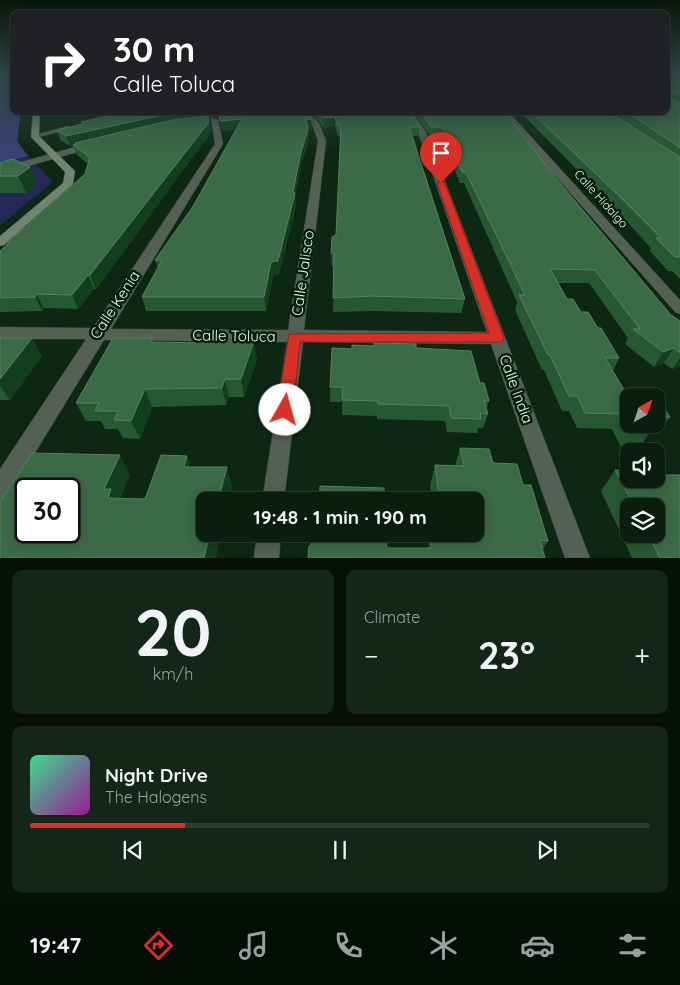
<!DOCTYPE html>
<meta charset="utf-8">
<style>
body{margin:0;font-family:Quicksand,sans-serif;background:#132618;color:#f1f3f6;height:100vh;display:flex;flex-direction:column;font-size:19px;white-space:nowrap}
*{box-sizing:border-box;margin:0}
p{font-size:16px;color:#99a29e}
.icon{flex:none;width:28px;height:28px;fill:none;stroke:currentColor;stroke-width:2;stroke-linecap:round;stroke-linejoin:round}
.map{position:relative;height:558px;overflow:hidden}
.drawer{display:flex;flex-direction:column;gap:12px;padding:12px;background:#061008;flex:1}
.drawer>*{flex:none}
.hud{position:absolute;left:10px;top:10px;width:660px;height:105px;border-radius:10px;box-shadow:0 2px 12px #0003,0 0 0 1px #2a3b2f;background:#202124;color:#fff;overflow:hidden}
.needle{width:32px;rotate:40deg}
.tools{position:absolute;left:620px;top:388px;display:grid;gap:10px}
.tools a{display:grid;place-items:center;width:45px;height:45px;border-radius:10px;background:#0a1d0f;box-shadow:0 2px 12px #0003,0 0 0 1px #2a3b2f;font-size:25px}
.speed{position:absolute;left:15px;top:478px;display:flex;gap:10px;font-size:25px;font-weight:700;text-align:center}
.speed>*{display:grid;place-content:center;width:65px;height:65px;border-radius:50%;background:#0a1d0f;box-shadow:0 2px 12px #0003,0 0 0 1px #2a3b2f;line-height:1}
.speed .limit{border:2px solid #111;border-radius:8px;background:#fff;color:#111}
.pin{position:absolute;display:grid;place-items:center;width:42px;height:42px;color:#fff;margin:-51px -21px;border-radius:50% 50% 50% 0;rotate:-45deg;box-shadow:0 0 5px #0007}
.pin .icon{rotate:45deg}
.me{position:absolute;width:55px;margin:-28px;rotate:7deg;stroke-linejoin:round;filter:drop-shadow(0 0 4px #0008)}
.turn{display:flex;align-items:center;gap:18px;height:105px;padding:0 20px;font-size:22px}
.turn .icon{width:65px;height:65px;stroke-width:2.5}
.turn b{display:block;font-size:35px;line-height:42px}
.big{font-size:38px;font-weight:700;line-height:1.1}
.drawer .tile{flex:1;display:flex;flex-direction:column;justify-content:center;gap:8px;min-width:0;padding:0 18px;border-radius:10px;background:#132618}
.drawer .dial{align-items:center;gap:0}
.dial b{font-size:65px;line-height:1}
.song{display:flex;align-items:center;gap:15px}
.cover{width:60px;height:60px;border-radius:8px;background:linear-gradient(135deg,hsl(150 70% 55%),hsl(300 70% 35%))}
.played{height:5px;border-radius:2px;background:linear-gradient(90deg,#d93025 25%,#2a3b2f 25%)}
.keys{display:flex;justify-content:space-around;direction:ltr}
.heat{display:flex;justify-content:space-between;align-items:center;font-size:28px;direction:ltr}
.drawer .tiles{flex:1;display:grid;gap:12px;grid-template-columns:1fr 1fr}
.tile:last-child{grid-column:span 2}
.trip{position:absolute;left:196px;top:492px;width:288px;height:50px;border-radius:10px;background:#0a1d0f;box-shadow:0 2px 12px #0003,0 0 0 1px #2a3b2f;font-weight:700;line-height:50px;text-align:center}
.menu{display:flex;height:80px;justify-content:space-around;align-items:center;background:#040c06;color:#99a29e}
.menu .icon{width:35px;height:35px}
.menu .current{color:#d93025}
.menu b{font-size:22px;color:#f1f3f6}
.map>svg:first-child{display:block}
</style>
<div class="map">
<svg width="680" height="558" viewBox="0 0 680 558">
<rect width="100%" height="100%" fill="#0e2714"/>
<!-- green -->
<polygon fill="#242854" points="28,156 53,182 0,225 0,164"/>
<!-- forest -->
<polygon fill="#394074" points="0,75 14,75 14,111 21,111 17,141 28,156 0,164"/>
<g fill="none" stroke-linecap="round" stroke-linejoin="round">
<defs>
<polygon id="service" points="68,126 71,128 70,129 35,138 32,136"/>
<g id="minor">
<polygon points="300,111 307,111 319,123 326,141 304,330 487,332 418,132 404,111 411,111 426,132 590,558 565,558 491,344 303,342 284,501 262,501 287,342 104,340 8,497 0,500 0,469 86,339 0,339 0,327 93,328 215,144 211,118 218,120 223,144 111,329 288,330 318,141 312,124"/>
<polygon points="495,111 503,111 514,118 680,300 680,314 675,312 508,122"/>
<polygon points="93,142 96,143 96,147 0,174 0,168"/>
<polygon points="257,534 281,534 279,558 254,558"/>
</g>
<polygon id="secondary" points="33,111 40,111 39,136 75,171 73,184 4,245 0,246 0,236 63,183 65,172 31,137"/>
</defs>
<!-- service casing -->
<use href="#service" stroke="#2d4432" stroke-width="1"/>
<!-- minor casing -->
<use href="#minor" stroke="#2d4432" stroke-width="1"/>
<!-- secondary casing -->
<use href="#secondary" stroke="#2d4432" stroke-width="1"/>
<!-- service -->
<use href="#service" fill="#546055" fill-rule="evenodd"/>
<!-- minor -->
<use href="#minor" fill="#546055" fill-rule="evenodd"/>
<!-- secondary -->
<use href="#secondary" fill="#718373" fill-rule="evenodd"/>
</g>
<!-- wall -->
<g fill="#265933" fill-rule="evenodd">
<polygon points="666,75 680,75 680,279 672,271 668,271 650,251 651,248 610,203 519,111 666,111"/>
<polygon points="128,111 311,119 312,129 308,129 309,139 301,166 295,196 296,205 279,274 273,276 266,311 146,311 142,297 158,268 155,260 192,208 236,129 222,131 219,116 208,117 211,132 96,289 94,289 78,309 44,308 42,311 0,312 0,251 7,244 6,242 26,227 85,174 88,164 77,155 73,146 70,146 60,140 57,130 82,124 81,122"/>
<polygon points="309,111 408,111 419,127 418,136 413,136 465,299 461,313 372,311 333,312 334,267 332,267 331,253 336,235 341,136 338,136 335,126 323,128 320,122"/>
<polygon points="412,111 504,111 555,177 671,315 680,321 680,366 672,369 664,363 654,367 625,344 628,338 589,283 558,283 567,299 598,328 619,358 613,371 629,424 656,424 656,402 670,417 660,432 650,432 640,447 621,447 612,429 577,428 569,411 562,411 544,370 542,370 515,310 517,302 464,183 460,183 443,141 439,136 430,136"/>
<polygon points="0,163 30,167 37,184 26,193 0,193"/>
<polygon points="0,338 42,356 10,400 0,400"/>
<polygon points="251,341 257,359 244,397 229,397 226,405 152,407 140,439 123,438 118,429 105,429 101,421 86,421 76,403 210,343"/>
<polygon points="374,343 416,348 480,383 489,401 486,410 488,414 483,428 478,428 477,433 447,432 445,421 377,419 377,416 342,415 342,402 330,402 330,387 352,349 374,346"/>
<polygon points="460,448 493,463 523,485 548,541 543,549 428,548 430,538 437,538 437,534 475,534 475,501 432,501 430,486 435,465 455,466"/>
<path d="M 615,470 L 657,475 L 680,558 L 632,558 L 601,491 ZM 629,506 L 656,506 L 656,534 L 629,534 Z"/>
</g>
<!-- shaded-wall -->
<g fill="#133e1e">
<polygon points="667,75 680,75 680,79 666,81"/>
<polygon points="184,111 248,111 174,122 75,143 76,145 70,146 66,136 172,113"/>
<polygon points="335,117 335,126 323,128 323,118"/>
<polygon points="242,119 243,128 222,131 220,121"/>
<polygon points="311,119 312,129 306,129 306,120"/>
<polygon points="209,122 211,132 96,289 90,275"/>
<polygon points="308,129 309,139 301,166 295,196 296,205 279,274 273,276 266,311 264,297 271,262 293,192 300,156"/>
<polygon points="30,167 37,184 26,193 18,176"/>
<polygon points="88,275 94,289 78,309 72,295"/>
<polygon points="37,294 44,308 42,311 35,297"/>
<polygon points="32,338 42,356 10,400 0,386 0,379"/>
<polygon points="251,338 252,347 254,341 257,359 244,397 241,379"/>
<polygon points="674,348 664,363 654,367 663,352"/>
<polygon points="680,358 680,366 672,369"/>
<polygon points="225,379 229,397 226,405 222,388"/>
<polygon points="145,389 152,407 140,439 131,421"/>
<polygon points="120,455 130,475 119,502 108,498 104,489"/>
<polygon points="187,456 194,476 184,467"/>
<polygon points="227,467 232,487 229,501 218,501"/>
<polygon points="210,534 221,534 216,558 204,558"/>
</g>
<!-- building -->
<g fill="#3b6a47" stroke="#568161" fill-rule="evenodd">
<polygon points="666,75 668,75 669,80 680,78 680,95 670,91 668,93 668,98 680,103 680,148 629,113 625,111 666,111"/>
<polygon points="128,111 184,111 172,113 66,136 57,130 83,124 81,122"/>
<polygon points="235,111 305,111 311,119 306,120 308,129 300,156 293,192 295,193 278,261 271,262 264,297 142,297 162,260 155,260 192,208 242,119 220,121 219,114"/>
<polygon points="319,111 408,111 419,127 409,127 465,299 372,296 333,298 334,253 331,253 332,237 336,235 341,126 338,126 335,117 323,118"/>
<polygon points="420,111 504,111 555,177 671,315 680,321 680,353 674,348 663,352 633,329 640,329 595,270 550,269 567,299 573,299 581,312 588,312 598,328 601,328 619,358 605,358 629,398 629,424 645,424 650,432 631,432 621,414 585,413 577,396 569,396 550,355 548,355 519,295 525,295 466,172 462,172 445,131 441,127 431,127"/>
<polygon points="530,111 607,111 680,157 680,257 675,257 656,238 661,238 614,191"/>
<polygon points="208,116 209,122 90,275 88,275 72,295 37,294 35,297 0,298 0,251 10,242 6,242 26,227 85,174 90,157 73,145 77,144 75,143 172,120"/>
<polygon points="13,159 30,167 18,176 0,176 0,163"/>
<polygon points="212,337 251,338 250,341 254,341 241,379 225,379 222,388 145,389 131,421 114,420 118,411 95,411 99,403 76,403 113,338 153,338 151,342 210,343"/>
<polygon points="0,338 32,338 0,379"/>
<polygon points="374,343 416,344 416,348 471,351 480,383 484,383 489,401 484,401 488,414 480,413 481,419 451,418 449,406 378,404 378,401 342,400 343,387 330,387 332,348 352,349 352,345 374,346"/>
<polygon points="656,402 660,402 670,417 656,417"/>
<polygon points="460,448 489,449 493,463 517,464 523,485 531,485 548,541 540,540 545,558 308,558 309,546 311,545 312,534 386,534 387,548 432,548 430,538 446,539 445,534 475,534 475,501 440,501 435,465 464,466"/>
<path d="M 32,453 L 120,455 L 104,489 L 111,489 L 108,498 L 145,499 L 161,455 L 187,456 L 184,467 L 227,467 L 218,501 L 205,501 L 205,534 L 210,534 L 204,558 L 0,558 L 0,502 ZM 26,489 L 69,489 L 69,531 L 26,531 Z"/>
<polygon points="615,470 629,471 629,479 656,479 656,474 657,475 680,475 680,558 660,558 648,534 656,534 656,506 634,506"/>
<polygon points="320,486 384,488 384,501 319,501"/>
</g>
<!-- sky -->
<linearGradient id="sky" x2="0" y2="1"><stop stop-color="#08150b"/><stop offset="0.49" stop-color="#304745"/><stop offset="1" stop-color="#304745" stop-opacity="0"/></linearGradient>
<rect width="680" height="153" fill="url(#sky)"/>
<!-- route -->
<polygon fill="#d93025" stroke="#8d1f18" points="441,181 445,183 504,338 502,342 300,342 293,410 290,415 285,417 279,415 277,410 289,334 489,333 437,183"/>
<g text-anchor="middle" stroke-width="5" stroke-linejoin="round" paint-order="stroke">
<!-- far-street labels -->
<g font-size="12" fill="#eaf9ec" stroke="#051d0b">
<text transform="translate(601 199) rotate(48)" y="4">Calle Hidalgo</text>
</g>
<!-- street labels -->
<g font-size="15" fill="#eaf9ec" stroke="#051d0b">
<text transform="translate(303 273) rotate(-82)" y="5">Calle Jalisco</text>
<text transform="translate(115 305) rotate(-57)" y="5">Calle Kenia</text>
<text transform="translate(234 336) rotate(1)" y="5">Calle Toluca</text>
<text transform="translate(516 389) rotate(70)" y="5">Calle India</text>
</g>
</g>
</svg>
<div class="tools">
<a><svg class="needle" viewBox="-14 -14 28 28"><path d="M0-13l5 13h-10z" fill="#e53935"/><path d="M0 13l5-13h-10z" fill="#99a29e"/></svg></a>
<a><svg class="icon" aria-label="sound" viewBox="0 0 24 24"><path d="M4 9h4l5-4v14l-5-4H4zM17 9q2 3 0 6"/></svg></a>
<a><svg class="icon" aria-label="layers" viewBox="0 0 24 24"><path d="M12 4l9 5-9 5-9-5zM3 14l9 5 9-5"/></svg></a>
</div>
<div class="speed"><div class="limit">30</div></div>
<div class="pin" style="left:441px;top:183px;background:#d93025"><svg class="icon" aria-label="arrive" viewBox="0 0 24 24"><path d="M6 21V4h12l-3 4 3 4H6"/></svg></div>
<svg class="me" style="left:285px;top:410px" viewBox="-20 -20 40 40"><circle r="19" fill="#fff"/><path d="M0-13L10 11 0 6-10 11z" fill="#d93025"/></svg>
<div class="trip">19:48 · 1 min · 190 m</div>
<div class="hud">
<div class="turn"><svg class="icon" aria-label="right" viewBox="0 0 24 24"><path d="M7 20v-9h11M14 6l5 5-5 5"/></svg><div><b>30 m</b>Calle Toluca</div></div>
</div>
</div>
<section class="drawer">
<div class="tiles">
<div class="tile dial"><b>20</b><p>km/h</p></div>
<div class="tile"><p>Climate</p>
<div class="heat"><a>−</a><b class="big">23°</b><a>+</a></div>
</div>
<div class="tile">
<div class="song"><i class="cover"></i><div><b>Night Drive</b><p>The Halogens</p></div></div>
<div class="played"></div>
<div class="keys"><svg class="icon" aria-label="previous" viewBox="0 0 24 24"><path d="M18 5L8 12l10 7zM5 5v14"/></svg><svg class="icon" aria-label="pause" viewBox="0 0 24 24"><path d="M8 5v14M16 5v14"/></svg><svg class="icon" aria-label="next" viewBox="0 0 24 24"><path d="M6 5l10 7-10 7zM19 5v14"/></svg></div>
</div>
</div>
</section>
<nav class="menu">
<b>19:47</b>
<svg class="icon current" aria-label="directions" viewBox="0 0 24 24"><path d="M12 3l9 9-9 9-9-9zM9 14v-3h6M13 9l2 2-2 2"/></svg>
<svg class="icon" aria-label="music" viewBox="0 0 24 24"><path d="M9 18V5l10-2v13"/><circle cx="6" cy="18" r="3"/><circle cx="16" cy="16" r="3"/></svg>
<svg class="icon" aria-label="phone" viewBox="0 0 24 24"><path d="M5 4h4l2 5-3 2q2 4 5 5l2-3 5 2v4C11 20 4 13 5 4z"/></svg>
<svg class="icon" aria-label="climate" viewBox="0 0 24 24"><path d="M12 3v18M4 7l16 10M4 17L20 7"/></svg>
<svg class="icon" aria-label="car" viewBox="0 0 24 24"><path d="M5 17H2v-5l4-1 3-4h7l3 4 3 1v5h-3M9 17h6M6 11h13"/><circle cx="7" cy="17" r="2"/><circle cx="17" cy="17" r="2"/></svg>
<svg class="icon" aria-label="filters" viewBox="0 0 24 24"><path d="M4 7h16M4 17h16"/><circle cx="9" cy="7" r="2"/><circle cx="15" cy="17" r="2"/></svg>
</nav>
